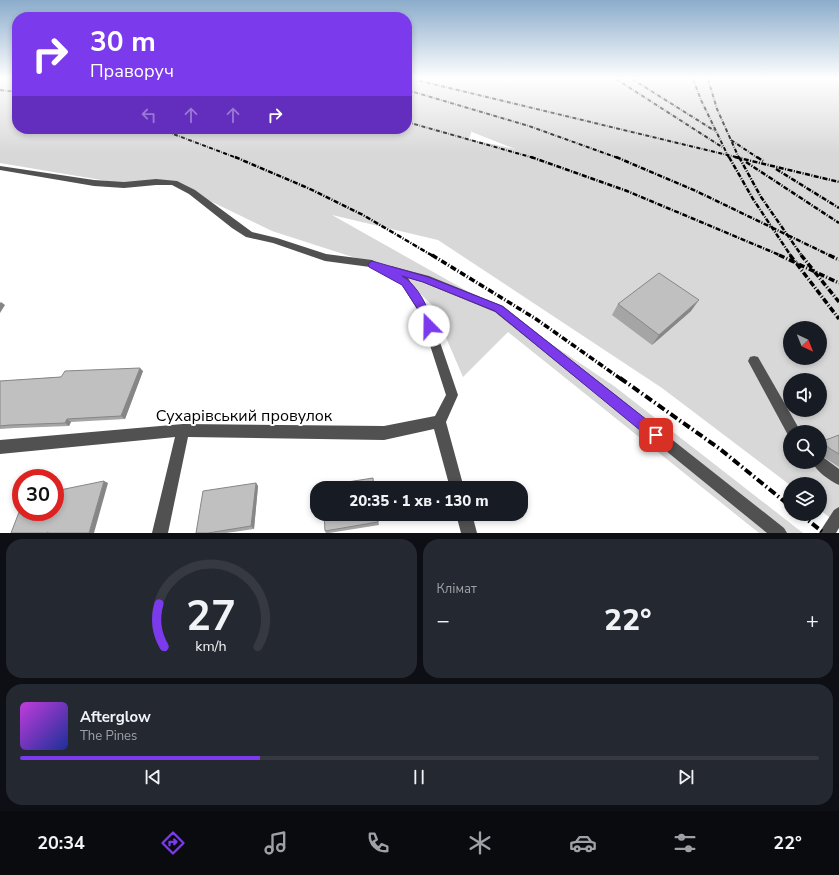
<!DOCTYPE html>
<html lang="uk">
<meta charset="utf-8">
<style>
body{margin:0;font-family:"Nunito Sans",sans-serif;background:#242831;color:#f1f3f6;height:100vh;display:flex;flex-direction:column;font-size:15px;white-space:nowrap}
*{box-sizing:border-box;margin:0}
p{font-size:13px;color:#9ea1a6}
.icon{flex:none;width:22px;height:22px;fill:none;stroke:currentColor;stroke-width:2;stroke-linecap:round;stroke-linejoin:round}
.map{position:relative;height:533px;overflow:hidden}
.sheet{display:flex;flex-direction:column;gap:6px;padding:6px;background:#0d0f14;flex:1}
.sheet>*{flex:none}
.banner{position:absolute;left:12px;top:12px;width:400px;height:122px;border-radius:16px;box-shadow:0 2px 6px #0003;background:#7c3aed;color:#fff;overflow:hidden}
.needle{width:26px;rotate:137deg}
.tools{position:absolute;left:783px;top:321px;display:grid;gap:8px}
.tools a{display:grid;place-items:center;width:44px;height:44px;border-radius:50%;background:#171b24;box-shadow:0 2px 6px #0003;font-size:20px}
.speed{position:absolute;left:12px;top:469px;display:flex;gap:8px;font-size:20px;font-weight:700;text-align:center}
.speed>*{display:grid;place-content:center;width:52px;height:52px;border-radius:50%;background:#171b24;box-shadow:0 2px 6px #0003;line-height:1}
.speed .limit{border:6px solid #d22;background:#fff;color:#111}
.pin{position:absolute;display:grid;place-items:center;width:34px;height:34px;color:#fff;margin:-17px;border-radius:8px;box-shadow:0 2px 6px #0006}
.me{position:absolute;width:44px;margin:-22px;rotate:338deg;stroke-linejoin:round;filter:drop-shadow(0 0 3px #0008)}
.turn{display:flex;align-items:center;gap:14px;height:84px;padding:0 12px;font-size:18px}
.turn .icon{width:52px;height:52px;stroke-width:2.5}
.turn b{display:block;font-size:28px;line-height:34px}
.lanes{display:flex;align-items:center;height:38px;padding:0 12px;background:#0003;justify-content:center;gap:20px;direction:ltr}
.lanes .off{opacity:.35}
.big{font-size:30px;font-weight:800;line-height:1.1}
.sheet .tile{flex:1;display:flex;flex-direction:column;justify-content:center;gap:6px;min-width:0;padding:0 14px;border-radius:16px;background:#242831}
.sheet .dial{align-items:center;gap:0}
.dial svg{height:104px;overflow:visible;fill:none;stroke:#363941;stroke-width:7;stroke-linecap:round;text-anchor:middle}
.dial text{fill:#f1f3f6;stroke:none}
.song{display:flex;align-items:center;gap:12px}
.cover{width:48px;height:48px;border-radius:6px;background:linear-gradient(135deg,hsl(290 70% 55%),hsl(230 70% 35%))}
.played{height:4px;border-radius:2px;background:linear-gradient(90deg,#7c3aed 30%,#363941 30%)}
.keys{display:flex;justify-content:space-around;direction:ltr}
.heat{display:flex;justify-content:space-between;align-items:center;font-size:22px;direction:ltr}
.sheet .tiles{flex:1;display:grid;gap:6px;grid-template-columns:1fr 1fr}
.tile:last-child{grid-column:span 2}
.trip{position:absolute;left:310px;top:481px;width:218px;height:40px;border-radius:16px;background:#171b24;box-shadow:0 2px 6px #0003;font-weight:800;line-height:40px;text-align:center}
.tab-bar{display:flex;height:64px;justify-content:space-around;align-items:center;background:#090b0e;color:#9ea1a6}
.tab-bar .icon{width:28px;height:28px}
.tab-bar .on{color:#7c3aed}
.tab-bar b{font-size:18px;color:#f1f3f6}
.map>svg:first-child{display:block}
</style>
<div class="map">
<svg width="839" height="533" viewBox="0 0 839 533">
<rect width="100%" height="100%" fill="#fff"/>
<!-- green -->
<path fill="#d8d8d8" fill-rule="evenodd" d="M 0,79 L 17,79 L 17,129 L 407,129 L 407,79 L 839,79 L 839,525 L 820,510 L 820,484 L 790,485 L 662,388 L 438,240 L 332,215 L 499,309 L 614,386 L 803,533 L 759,533 L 508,332 L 463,377 L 432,305 L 396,271 L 272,231 L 177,185 L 113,182 L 0,163 ZM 472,130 L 472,132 L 515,149 L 469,139 ZM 790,328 L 820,328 L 820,358 L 790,358 ZM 790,380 L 820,380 L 820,410 L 790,410 ZM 790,432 L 820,432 L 820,462 L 790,462 Z"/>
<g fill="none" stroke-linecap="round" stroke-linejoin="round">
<!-- minor -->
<g fill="#515151" fill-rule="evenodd">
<polygon points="0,166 94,180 124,182 156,179 177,181 195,190 252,232 277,238 326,254 372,260 387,268 391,266 429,276 503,306 784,528 787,533 767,533 495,312 422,282 408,278 430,313 458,395 446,422 464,488 450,488 434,429 384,440 188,437 168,533 152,533 175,437 0,454 0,440 183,424 384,426 435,416 446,395 420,314 402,285 370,267 325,261 273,243 246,237 232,228 189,194 172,185 156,185 124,188 94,186 0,170"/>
<polygon points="754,356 758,357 801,432 790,432 789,437 748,361 750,357"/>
<path d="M 820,455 L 839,469 L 839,485 C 830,481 816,471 812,462 L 820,462 Z"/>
<polygon points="839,507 839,528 836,533 819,533 834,510"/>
<polygon points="456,514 472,514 477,533 461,533"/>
</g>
<!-- rail-far3 -->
<g stroke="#000" stroke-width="2" stroke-dasharray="4 1.5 0.5 1.5" stroke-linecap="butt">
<polyline points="7,79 17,80"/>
<polyline points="412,79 740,158"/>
<polyline points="616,79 722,147"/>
<polyline points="632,79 715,131"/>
<polyline points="693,79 701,100 729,158"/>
<polyline points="708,79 717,109 739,158"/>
<polyline points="0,90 17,92"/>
<polyline points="407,90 529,126 618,158"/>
<polyline points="407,122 534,158"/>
<polyline points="160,129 237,158"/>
<polyline points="731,140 758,158"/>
</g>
<!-- rail-far2 -->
<g stroke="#000" stroke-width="2.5" stroke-dasharray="5 1.5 1 1.5" stroke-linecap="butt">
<polyline points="235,157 310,189 363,215 433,256"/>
<polyline points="531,157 627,191 782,256"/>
<polyline points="616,157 696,191 831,256"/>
<polyline points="729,157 753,199 791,256"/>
<polyline points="735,157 839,182"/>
<polyline points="739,157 761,197 802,256"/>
<polyline points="757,157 763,161"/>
<polyline points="746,162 839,223"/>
<polyline points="776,169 839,208"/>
</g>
<!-- rail-far1 -->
<g stroke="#000" stroke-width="3.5" stroke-dasharray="6 2 1 2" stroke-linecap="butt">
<polyline points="432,255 536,319 621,379"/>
<polyline points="779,255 839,283"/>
<polyline points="790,255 839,319"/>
<polyline points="801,255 839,302"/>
<polyline points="829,255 839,260"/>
</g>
<!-- rail -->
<g stroke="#000" stroke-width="4" stroke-dasharray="8 3 1.5 3" stroke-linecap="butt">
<polyline points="620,378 720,449 790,506"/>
<polyline points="800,514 824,533"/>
</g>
</g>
<!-- wall -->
<g fill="#a5a5a5">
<polygon points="618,304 691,311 652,345 612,315"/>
<polygon points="143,371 125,419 71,422 69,426 15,428 0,429 0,381"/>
<polygon points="839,435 839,467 820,455 820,442 823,441"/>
<polygon points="256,483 258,486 254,529 226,533 196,533"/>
<polygon points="377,514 379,525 329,533 326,533 325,531"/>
</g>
<!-- shaded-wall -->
<g fill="#868686">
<polygon points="699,300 691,311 652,345 659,335"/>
<polygon points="1,302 5,305 0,313 0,303"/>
<polygon points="140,368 143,371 125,419 121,416"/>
<polygon points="67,419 71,422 69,426 65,423"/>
<polygon points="104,481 108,483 94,533 89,533"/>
<polygon points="256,483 258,486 254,529 251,526"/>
</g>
<!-- building -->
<g fill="#c0c0c0" stroke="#868686">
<polygon points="659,273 699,300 659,335 618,304"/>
<polygon points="140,368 121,416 67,419 65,423 10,425 0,426 0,381 61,377 65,371"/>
<polygon points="839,435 839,454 829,448 823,441"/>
<polygon points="373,478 374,488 322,488 322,486"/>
<polygon points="104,481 89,533 48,533 48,532 46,533 11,533 21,507 21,512 55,512 55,491"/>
<polygon points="256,483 251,526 208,533 196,533 203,491"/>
<polygon points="324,514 377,514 378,522 325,531"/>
</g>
<!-- sky -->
<linearGradient id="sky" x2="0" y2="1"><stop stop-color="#8baccb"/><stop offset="0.51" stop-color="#fff"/><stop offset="1" stop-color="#fff" stop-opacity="0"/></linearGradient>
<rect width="839" height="154" fill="url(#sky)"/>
<!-- route -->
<path fill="#7c3aed" stroke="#51269a" d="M 372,261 L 428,277 L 502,306 L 661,431 L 663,435 L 661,440 L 656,441 L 652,440 L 495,311 L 423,282 L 402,276 C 418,285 429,309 434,326 L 433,329 L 426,329 L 421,314 L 402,285 L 369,267 L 368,264 Z"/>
<g text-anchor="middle" stroke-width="4" stroke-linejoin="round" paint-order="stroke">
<!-- near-street labels -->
<g font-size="16" fill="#000" stroke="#fff">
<text x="244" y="421">Сухарівський провулок</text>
</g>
</g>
</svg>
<div class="tools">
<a><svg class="needle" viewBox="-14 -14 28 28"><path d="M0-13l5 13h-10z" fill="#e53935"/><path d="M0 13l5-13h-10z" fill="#9ea1a6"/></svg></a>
<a><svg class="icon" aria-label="sound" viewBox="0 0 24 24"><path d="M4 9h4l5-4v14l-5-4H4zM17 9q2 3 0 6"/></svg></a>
<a><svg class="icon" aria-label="search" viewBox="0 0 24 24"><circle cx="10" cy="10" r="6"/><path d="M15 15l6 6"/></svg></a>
<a><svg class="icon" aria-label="layers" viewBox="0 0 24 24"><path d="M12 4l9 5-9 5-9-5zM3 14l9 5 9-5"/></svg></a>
</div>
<div class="speed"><div class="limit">30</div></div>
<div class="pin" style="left:656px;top:435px;background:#d93025"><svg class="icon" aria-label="arrive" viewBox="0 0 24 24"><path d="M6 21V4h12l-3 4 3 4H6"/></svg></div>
<svg class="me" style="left:429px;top:326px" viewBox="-20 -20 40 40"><circle r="19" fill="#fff"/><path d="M0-13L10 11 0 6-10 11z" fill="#7c3aed"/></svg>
<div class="trip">20:35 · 1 хв · 130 m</div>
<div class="banner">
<div class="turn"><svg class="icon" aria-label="right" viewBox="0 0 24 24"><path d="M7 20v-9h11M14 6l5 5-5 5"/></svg><div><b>30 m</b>Праворуч</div></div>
<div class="lanes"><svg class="icon off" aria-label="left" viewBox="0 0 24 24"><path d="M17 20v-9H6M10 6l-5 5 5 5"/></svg><svg class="icon off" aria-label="ahead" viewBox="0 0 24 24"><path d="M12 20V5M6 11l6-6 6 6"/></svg><svg class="icon off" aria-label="ahead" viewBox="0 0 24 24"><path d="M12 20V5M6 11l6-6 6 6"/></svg><svg class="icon" aria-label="right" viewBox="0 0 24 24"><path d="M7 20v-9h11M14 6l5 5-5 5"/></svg></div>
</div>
</div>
<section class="sheet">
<div class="tiles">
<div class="tile dial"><svg viewBox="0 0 100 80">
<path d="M14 69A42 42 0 1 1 86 69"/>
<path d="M14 69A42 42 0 0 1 10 36" stroke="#7c3aed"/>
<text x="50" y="56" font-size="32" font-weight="700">27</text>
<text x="50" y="72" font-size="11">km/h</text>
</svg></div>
<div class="tile"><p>Клімат</p>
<div class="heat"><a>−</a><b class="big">22°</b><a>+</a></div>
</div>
<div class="tile">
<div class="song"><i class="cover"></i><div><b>Afterglow</b><p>The Pines</p></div></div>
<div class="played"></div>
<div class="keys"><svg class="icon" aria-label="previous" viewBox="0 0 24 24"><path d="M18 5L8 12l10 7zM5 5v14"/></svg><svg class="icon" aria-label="pause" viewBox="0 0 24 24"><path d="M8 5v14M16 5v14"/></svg><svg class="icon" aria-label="next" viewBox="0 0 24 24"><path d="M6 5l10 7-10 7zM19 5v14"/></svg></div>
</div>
</div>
</section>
<nav class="tab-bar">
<b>20:34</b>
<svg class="icon on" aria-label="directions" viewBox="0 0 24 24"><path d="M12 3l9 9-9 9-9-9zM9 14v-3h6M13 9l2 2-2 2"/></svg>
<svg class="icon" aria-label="music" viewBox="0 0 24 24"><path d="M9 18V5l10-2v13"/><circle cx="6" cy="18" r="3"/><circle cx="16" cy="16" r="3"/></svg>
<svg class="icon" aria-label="phone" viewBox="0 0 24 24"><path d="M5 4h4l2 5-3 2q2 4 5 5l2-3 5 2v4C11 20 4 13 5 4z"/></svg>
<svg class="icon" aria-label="climate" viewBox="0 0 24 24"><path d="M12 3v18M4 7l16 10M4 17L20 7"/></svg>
<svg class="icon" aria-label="car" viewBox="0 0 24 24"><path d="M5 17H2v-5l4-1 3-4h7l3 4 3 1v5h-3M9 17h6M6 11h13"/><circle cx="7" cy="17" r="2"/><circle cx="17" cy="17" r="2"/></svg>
<svg class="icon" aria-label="filters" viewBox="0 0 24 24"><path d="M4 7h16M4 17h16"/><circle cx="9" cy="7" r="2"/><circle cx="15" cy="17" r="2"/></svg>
<b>22°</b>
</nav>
